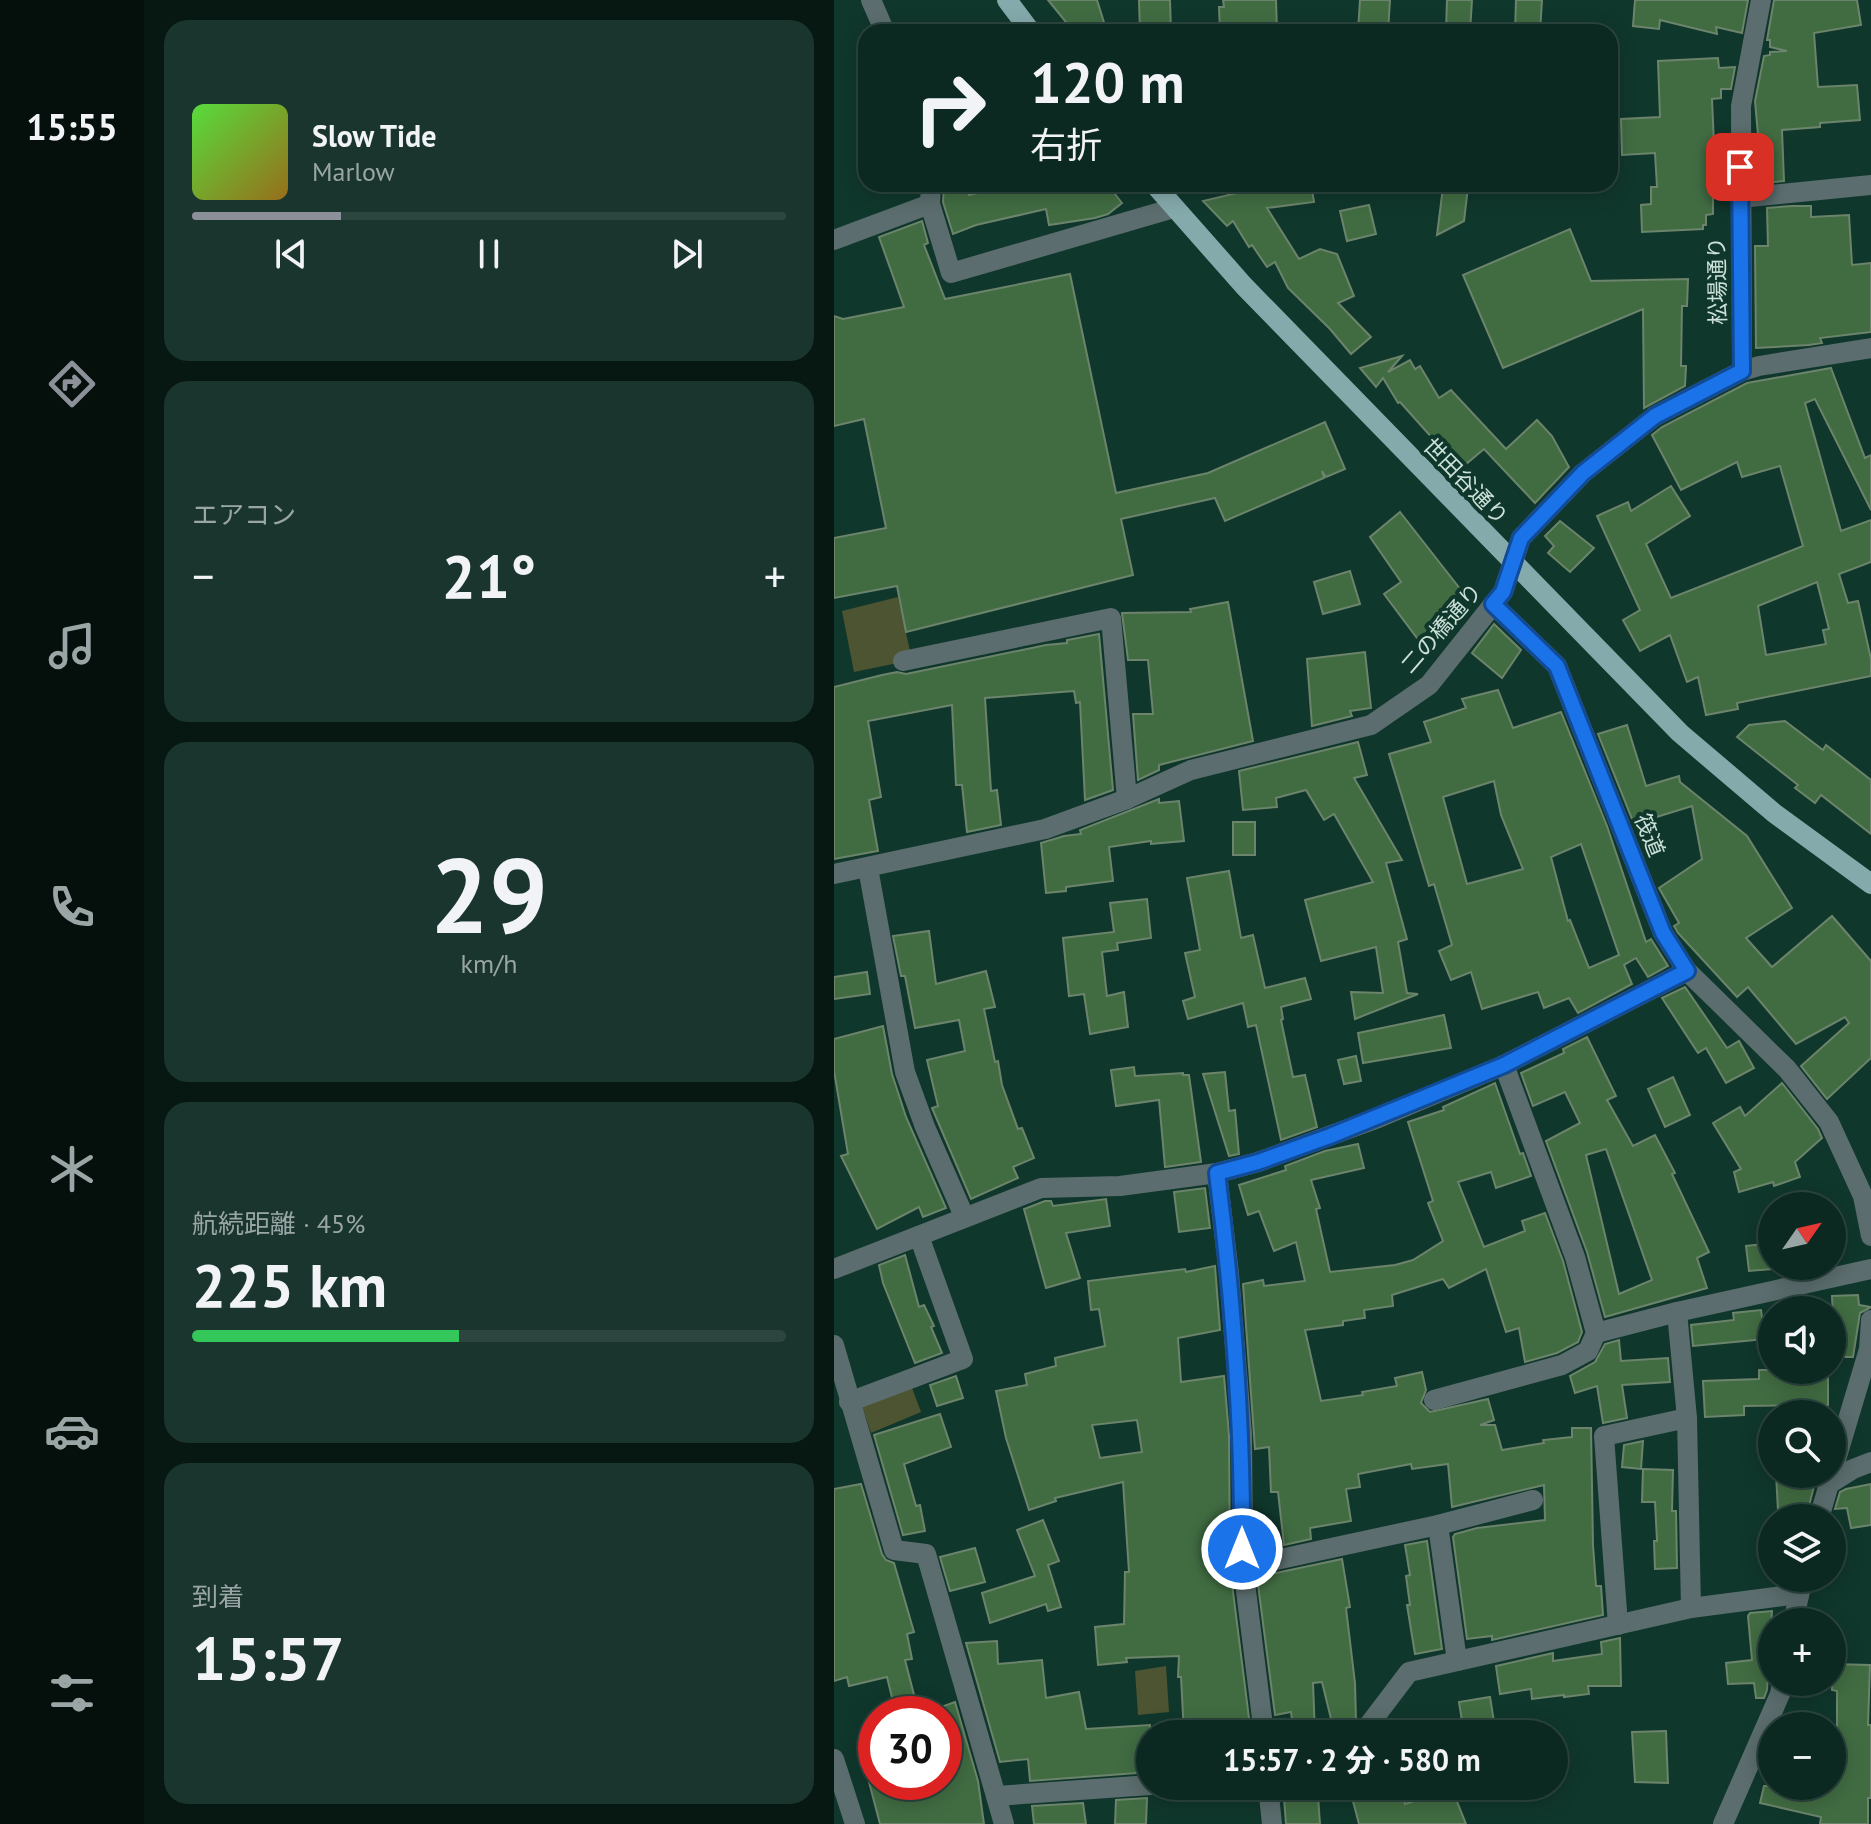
<!DOCTYPE html>
<html lang="ja">
<meta charset="utf-8">
<style>
body{margin:0;font-family:"PT Sans","Noto Sans JP",sans-serif;background:#1a352e;color:#f1f3f6;height:100vh;display:flex;flex-direction:column;font-size:30px;white-space:nowrap}
*{box-sizing:border-box;margin:0}
p{font-size:26px;color:#9aa6a5}
.icon{flex:none;width:44px;height:44px;fill:none;stroke:currentColor;stroke-width:2;stroke-linecap:round;stroke-linejoin:round}
.map{position:relative;flex:1;overflow:hidden}
.sheet{display:flex;flex-direction:column;gap:20px;padding:20px;background:#071712;width:690px}
.sheet>*{flex:none}
.hud{position:absolute;left:24px;top:24px;width:760px;height:168px;border-radius:24px;box-shadow:0 4px 20px #0003,0 0 0 2px #2c453f;background:#0c2921;color:#f1f3f6;overflow:hidden}
.needle{width:52px;rotate:56deg}
.tools{position:absolute;left:924px;top:1192px;display:grid;gap:16px}
.tools a{display:grid;place-items:center;width:88px;height:88px;border-radius:50%;background:#0c2921;box-shadow:0 4px 20px #0003,0 0 0 2px #2c453f;font-size:40px}
.speed{position:absolute;left:24px;top:1696px;display:flex;gap:16px;font-size:40px;font-weight:700;text-align:center}
.speed>*{display:grid;place-content:center;width:104px;height:104px;border-radius:50%;background:#0c2921;box-shadow:0 4px 20px #0003,0 0 0 2px #2c453f;line-height:1}
.speed .limit{border:12px solid #d22;background:#fff;color:#111}
.pin{position:absolute;display:grid;place-items:center;width:68px;height:68px;color:#fff;margin:-34px;border-radius:16px;box-shadow:0 4px 12px #0006}
.me{position:absolute;width:88px;margin:-44px;rotate:0deg;stroke-linejoin:round;filter:drop-shadow(0 0 6px #0008)}
.turn{display:flex;align-items:center;gap:28px;height:168px;padding:0 40px;font-size:36px}
.turn .icon{width:104px;height:104px;stroke-width:2.5}
.turn b{display:block;font-size:56px;line-height:68px}
.big{font-size:60px;font-weight:800;line-height:1.1}
.sheet .widget{flex:1;display:flex;flex-direction:column;justify-content:center;gap:12px;min-width:0;padding:0 28px;border-radius:24px;background:#1a352e}
.sheet .dial{align-items:center;gap:0}
.dial b{font-size:104px;line-height:1}
.song{display:flex;align-items:center;gap:24px}
.cover{width:96px;height:96px;border-radius:12px;background:linear-gradient(135deg,hsl(110 70% 55%),hsl(40 70% 35%))}
.played{height:8px;border-radius:4px;background:linear-gradient(90deg,#8c9099 25%,#2c453f 25%)}
.keys{display:flex;justify-content:space-around;direction:ltr}
.heat{display:flex;justify-content:space-between;align-items:center;font-size:44px;direction:ltr}
.charge{height:12px;border-radius:6px;background:linear-gradient(90deg,#34c759 45%,#2c453f 0)}
.trip{position:absolute;left:302px;top:1720px;width:432px;height:80px;border-radius:40px;background:#0c2921;box-shadow:0 4px 20px #0003,0 0 0 2px #2c453f;font-weight:800;line-height:80px;text-align:center}
main{display:flex;flex:1;min-height:0}
.menu{display:flex;flex-direction:column;width:144px;justify-content:space-around;align-items:center;background:#05100d;color:#9aa6a5}
.menu .icon{width:56px;height:56px}
.menu .current{color:#8c9099}
.menu b{font-size:36px;color:#f1f3f6}
.map>svg:first-child{display:block}
</style>
<main>
<nav class="menu">
<b>15:55</b>
<svg class="icon current" aria-label="directions" viewBox="0 0 24 24"><path d="M12 3l9 9-9 9-9-9zM9 14v-3h6M13 9l2 2-2 2"/></svg>
<svg class="icon" aria-label="music" viewBox="0 0 24 24"><path d="M9 18V5l10-2v13"/><circle cx="6" cy="18" r="3"/><circle cx="16" cy="16" r="3"/></svg>
<svg class="icon" aria-label="phone" viewBox="0 0 24 24"><path d="M5 4h4l2 5-3 2q2 4 5 5l2-3 5 2v4C11 20 4 13 5 4z"/></svg>
<svg class="icon" aria-label="climate" viewBox="0 0 24 24"><path d="M12 3v18M4 7l16 10M4 17L20 7"/></svg>
<svg class="icon" aria-label="car" viewBox="0 0 24 24"><path d="M5 17H2v-5l4-1 3-4h7l3 4 3 1v5h-3M9 17h6M6 11h13"/><circle cx="7" cy="17" r="2"/><circle cx="17" cy="17" r="2"/></svg>
<svg class="icon" aria-label="filters" viewBox="0 0 24 24"><path d="M4 7h16M4 17h16"/><circle cx="9" cy="7" r="2"/><circle cx="15" cy="17" r="2"/></svg>
</nav>
<section class="sheet">
<div class="widget">
<div class="song"><i class="cover"></i><div><b>Slow Tide</b><p>Marlow</p></div></div>
<div class="played"></div>
<div class="keys"><svg class="icon" aria-label="previous" viewBox="0 0 24 24"><path d="M18 5L8 12l10 7zM5 5v14"/></svg><svg class="icon" aria-label="pause" viewBox="0 0 24 24"><path d="M8 5v14M16 5v14"/></svg><svg class="icon" aria-label="next" viewBox="0 0 24 24"><path d="M6 5l10 7-10 7zM19 5v14"/></svg></div>
</div>
<div class="widget"><p>エアコン</p>
<div class="heat"><a>−</a><b class="big">21°</b><a>+</a></div>
</div>
<div class="widget dial"><b>29</b><p>km/h</p></div>
<div class="widget"><p>航続距離 · 45%</p><b class="big">225 km</b><div class="charge"></div></div>
<div class="widget"><p>到着</p><b class="big">15:57</b></div>
</section>
<div class="map">
<svg width="1037" height="1824" viewBox="0 0 1037 1824">
<rect width="100%" height="100%" fill="#10372c"/>
<!-- green -->
<g fill="#4d5431">
<polygon points="64,597 78,660 20,672 8,611"/>
<polygon points="78,1388 87,1412 37,1433 28,1406"/>
<polygon points="332,1666 335,1712 304,1715 301,1671"/>
</g>
<!-- building -->
<g fill="#416c42" stroke="#6b846b" stroke-width="2" fill-rule="evenodd">
<polygon points="214,0 263,0 273,32 240,32"/>
<polygon points="305,0 336,0 337,32 306,32"/>
<polygon points="389,0 442,0 443,32 386,32 385,7 390,7"/>
<polygon points="526,0 556,0 554,32 524,31"/>
<polygon points="613,0 638,0 636,32 612,30"/>
<polygon points="682,0 708,0 706,32 681,32"/>
<polygon points="801,0 914,0 908,33 882,27 883,34 826,20 825,29 799,26"/>
<polygon points="940,0 1023,0 1027,25 980,33 984,87 1023,85 1026,120 986,123 986,127 948,130 950,181 929,183 928,161 920,161 920,135 924,135 921,101 930,56 936,55 936,52 953,51 936,47 936,40 933,40"/>
<polygon points="884,58 885,68 901,67 897,89 887,89 887,98 878,99 881,167 884,167 887,194 879,194 879,214 872,215 872,225 869,225 869,229 808,232 807,205 817,204 817,187 823,187 821,153 788,155 787,119 826,117 824,61"/>
<polygon points="110,184 131,184 135,195 181,184 273,184 288,203 274,214 261,218 215,225 212,209 142,225 119,234 109,202"/>
<polygon points="462,184 477,184 480,202 433,208 465,259 486,249 503,254 520,296 504,303 537,337 517,354 496,329 454,288 441,262 433,267 418,245 415,247 399,221 393,226 369,201 420,189"/>
<polygon points="618,185 634,187 630,221 603,235 609,187"/>
<polygon points="535,205 542,234 513,241 506,211"/>
<polygon points="958,206 977,206 977,217 1015,215 1018,265 1037,263 1037,332 986,338 988,343 975,345 922,348 921,246 934,246 933,208"/>
<polygon points="88,221 94,243 90,245 111,299 236,274 282,493 374,473 491,422 511,469 492,477 488,471 490,478 391,521 381,498 287,519 299,575 72,632 63,586 0,598 0,538 52,528 30,419 0,426 0,316 9,319 70,307 45,237"/>
<polygon points="736,229 757,281 854,279 853,306 848,306 847,366 852,366 851,386 810,408 809,309 669,368 629,275"/>
<polygon points="568,356 554,372 576,360 581,369 586,366 605,398 617,390 672,449 703,420 718,436 735,467 701,503 650,449 626,469 566,402 564,403 549,378 542,387 526,368"/>
<path d="M 997,368 L 1031,458 L 1037,455 L 1037,510 L 981,399 L 971,403 L 1007,531 L 1037,520 L 1037,562 L 1005,574 L 1014,603 L 1024,601 L 1037,659 L 1037,676 L 903,703 L 904,709 L 872,715 L 864,677 L 853,682 L 836,635 L 806,651 L 789,620 L 806,610 L 763,516 L 794,502 L 797,511 L 837,486 L 856,516 L 812,544 L 837,598 L 969,546 L 946,466 L 908,477 L 903,462 L 847,490 L 818,435 L 828,427 L 913,383 ZM 983,582 L 995,629 L 989,630 L 992,644 L 932,655 L 924,606 Z"/>
<polygon points="566,512 638,604 589,646 550,594 567,582 536,537"/>
<polygon points="726,521 760,548 736,572 714,553 720,546 711,536"/>
<polygon points="516,571 526,604 489,614 480,582"/>
<polygon points="394,602 419,741 325,765 325,770 304,780 299,714 319,714 314,660 294,660 288,613 357,612 356,609"/>
<polygon points="660,624 687,650 668,678 638,653"/>
<polygon points="265,634 279,790 251,800 246,702 242,703 240,691 151,698 157,791 163,790 167,825 133,832 128,785 122,785 118,705 34,721 47,797 35,800 44,851 0,859 0,687 48,675 63,672 72,674 212,645 233,643 233,640"/>
<polygon points="531,652 537,708 516,711 518,716 478,726 473,659"/>
<path d="M 664,690 L 679,728 L 727,712 L 773,826 L 812,942 L 817,939 L 834,966 L 814,977 L 802,958 L 790,965 L 798,984 L 744,1013 L 735,998 L 710,1008 L 704,992 L 648,1009 L 637,972 L 617,980 L 605,951 L 618,945 L 600,884 L 595,886 L 555,754 L 597,742 L 590,722 L 632,708 L 628,699 ZM 660,781 L 667,815 L 689,869 L 633,884 L 609,797 ZM 747,844 L 785,955 L 755,968 L 736,920 L 734,921 L 717,857 Z"/>
<polygon points="951,721 989,750 992,745 1037,780 1037,834 987,795 981,803 961,788 964,785 903,737 915,725"/>
<polygon points="793,725 812,786 845,776 846,782 913,836 958,908 912,938 938,967 998,916 1037,961 1037,1058 993,1099 967,1066 1015,1023 1011,1017 962,1044 914,987 903,997 844,933 840,926 845,923 825,888 868,859 858,806 800,824 764,734"/>
<polygon points="524,742 533,775 520,778 568,860 552,863 573,939 564,942 573,993 584,994 521,1019 517,992 549,993 542,947 487,961 471,900 539,882 500,814 490,820 472,790 442,798 443,807 409,810 405,771"/>
<polygon points="325,799 325,803 345,801 350,841 317,844 317,841 275,847 279,881 232,887 232,891 212,893 207,843 230,836 247,834 246,830"/>
<rect x="399" y="822" width="22" height="33"/>
<polygon points="395,871 407,938 419,935 431,988 471,978 477,999 447,1007 449,1019 447,1020 459,1077 471,1075 483,1127 447,1140 422,1025 414,1027 409,1003 354,1019 349,1001 361,997 351,953 366,950 353,878"/>
<polygon points="313,899 317,938 283,943 284,950 268,952 273,996 290,992 294,1027 256,1034 250,994 235,996 229,938 280,932 276,903"/>
<polygon points="95,931 102,984 152,971 161,1007 150,1009 161,1062 164,1061 168,1085 184,1129 188,1128 200,1158 179,1167 184,1178 137,1199 98,1108 104,1106 93,1060 131,1051 125,1020 81,1028 71,976 67,976 59,936"/>
<polygon points="33,972 36,994 0,999 0,977"/>
<polygon points="851,987 893,1048 905,1041 920,1068 892,1083 872,1048 864,1053 828,998"/>
<polygon points="610,1015 617,1048 529,1063 524,1033"/>
<polygon points="49,1026 58,1074 72,1117 112,1208 89,1217 85,1207 43,1229 7,1156 14,1154 0,1071 0,1039"/>
<path d="M 753,1037 L 782,1096 L 773,1100 L 799,1146 L 821,1135 L 841,1173 L 838,1174 L 875,1252 L 863,1258 L 873,1288 L 771,1317 L 753,1252 L 712,1141 L 746,1123 L 731,1092 L 699,1106 L 687,1073 L 730,1053 L 729,1049 ZM 772,1149 L 818,1280 L 785,1294 L 752,1155 Z"/>
<polygon points="522,1056 527,1081 510,1084 504,1060"/>
<polygon points="300,1067 301,1076 349,1073 349,1075 355,1075 367,1162 331,1167 325,1100 282,1106 277,1070"/>
<polygon points="391,1072 395,1111 401,1110 405,1154 395,1156 369,1074"/>
<polygon points="839,1077 856,1115 831,1127 814,1089"/>
<polygon points="661,1083 686,1154 689,1153 697,1176 662,1188 657,1172 624,1182 650,1247 691,1231 688,1221 711,1213 729,1261 748,1332 744,1342 723,1353 691,1362 685,1328 672,1332 652,1269 615,1288 609,1279 558,1295 559,1306 530,1310 531,1318 509,1321 509,1325 471,1330 487,1401 529,1395 528,1392 563,1386 561,1378 588,1372 592,1390 587,1403 596,1412 654,1399 660,1420 646,1425 661,1425 668,1450 710,1443 709,1440 738,1437 738,1428 757,1428 759,1545 762,1586 767,1586 769,1615 658,1640 658,1636 633,1639 619,1537 621,1534 643,1528 711,1520 710,1485 618,1507 614,1464 578,1469 577,1464 524,1474 526,1487 512,1489 517,1521 476,1528 477,1539 450,1545 444,1492 437,1492 435,1447 421,1449 409,1284 429,1280 430,1286 471,1281 462,1242 440,1251 425,1211 414,1215 405,1185 452,1170 451,1166 491,1151 524,1144 530,1168 477,1180 486,1208 482,1209 496,1272 561,1265 579,1260 609,1241 594,1203 599,1201 574,1122 610,1110 609,1107"/>
<polygon points="948,1083 984,1129 988,1138 961,1162 966,1177 940,1186 939,1182 905,1192 900,1172 907,1169 879,1123 906,1107 911,1116"/>
<polygon points="371,1188 376,1228 345,1232 340,1192"/>
<polygon points="272,1199 276,1226 232,1233 246,1278 212,1288 190,1209 211,1201 217,1201 219,1206"/>
<polygon points="938,1243 938,1269 915,1271 912,1246"/>
<polygon points="71,1255 85,1307 90,1305 100,1326 97,1327 108,1353 81,1363 49,1283 45,1265"/>
<path d="M 381,1266 L 386,1330 L 344,1338 L 347,1382 L 390,1376 L 395,1435 L 396,1568 L 417,1734 L 350,1734 L 347,1677 L 344,1677 L 345,1656 L 292,1658 L 293,1662 L 264,1665 L 261,1627 L 290,1624 L 291,1572 L 295,1572 L 289,1482 L 221,1498 L 222,1501 L 195,1510 L 172,1438 L 162,1391 L 193,1385 L 191,1374 L 222,1366 L 221,1358 L 271,1346 L 265,1309 L 257,1310 L 254,1281 L 351,1269 L 352,1272 ZM 303,1420 L 308,1452 L 266,1458 L 258,1425 Z"/>
<polygon points="1024,1295 1025,1305 1037,1307 1026,1313 1019,1357 1001,1357 998,1296"/>
<polygon points="927,1310 931,1339 859,1346 857,1325 900,1320 899,1313"/>
<polygon points="785,1340 787,1361 834,1358 836,1382 788,1385 793,1418 769,1423 763,1386 741,1393 736,1376 761,1362 771,1344"/>
<polygon points="925,1370 994,1370 994,1405 910,1406 910,1415 871,1417 869,1381 925,1379"/>
<polygon points="122,1376 129,1398 103,1406 96,1385"/>
<polygon points="106,1414 117,1447 70,1464 82,1506 86,1505 91,1531 69,1535 40,1435"/>
<polygon points="809,1441 807,1469 788,1467 790,1445"/>
<polygon points="809,1469 839,1470 838,1511 842,1511 843,1568 821,1569 820,1541 823,1541 821,1502 808,1502"/>
<polygon points="942,1474 983,1474 974,1510 944,1511"/>
<polygon points="27,1484 48,1554 52,1560 60,1563 80,1632 73,1634 78,1659 71,1660 85,1714 62,1714 53,1677 15,1686 13,1677 0,1681 0,1489"/>
<polygon points="1037,1484 1037,1525 1017,1528 1013,1508 1001,1509 1006,1492 1012,1489"/>
<polygon points="209,1520 225,1561 214,1565 227,1607 214,1611 212,1604 156,1623 148,1593 201,1576 183,1530"/>
<polygon points="593,1541 608,1649 581,1654 573,1605 576,1605 572,1576 576,1575 571,1545"/>
<polygon points="141,1548 151,1582 116,1591 106,1557"/>
<polygon points="508,1559 516,1607 512,1608 521,1683 522,1721 498,1723 488,1682 479,1683 481,1734 460,1734 457,1712 441,1715 423,1577"/>
<polygon points="938,1611 933,1690 930,1698 922,1698 920,1683 894,1684 892,1663 918,1660 914,1616 916,1613"/>
<polygon points="786,1638 787,1686 754,1686 755,1694 730,1697 730,1695 698,1699 697,1689 666,1694 662,1666 719,1653 719,1661 768,1654 767,1642"/>
<polygon points="163,1641 164,1664 208,1660 212,1698 245,1692 252,1729 316,1725 316,1772 196,1781 194,1759 166,1762 132,1643"/>
<polygon points="998,1664 1036,1665 1034,1725 1037,1725 1037,1798 1034,1798 1034,1824 986,1824 987,1817 926,1803 930,1786 998,1786 998,1726 1003,1726 1003,1691 998,1690"/>
<polygon points="656,1697 662,1734 630,1734 625,1702"/>
<polygon points="121,1702 144,1781 150,1824 46,1824 35,1782 110,1782 110,1706"/>
<polygon points="832,1731 834,1783 801,1782 798,1732"/>
<polygon points="515,1786 566,1786 571,1804 618,1789 632,1824 525,1824"/>
<polygon points="484,1796 486,1824 452,1824 450,1798"/>
<polygon points="313,1798 312,1824 281,1824 282,1800"/>
<polygon points="249,1803 252,1824 200,1824 198,1806"/>
</g>
<g fill="none" stroke-linecap="round" stroke-linejoin="round">
<!-- minor -->
<g stroke="#5b6d6e" stroke-width="20">
<polyline points="37,0 51,32"/>
<polyline points="97,184 96,204 117,273 340,208"/>
<polyline points="906,198 1037,185"/>
<polyline points="0,240 96,204"/>
<polyline points="908,371 907,106 927,0"/>
<polyline points="659,604 723,666 829,933 853,971 953,1069 995,1122 1029,1196 1037,1236"/>
<polyline points="69,661 277,618 293,799"/>
<polyline points="34,868 71,1072 91,1127 130,1216"/>
<polyline points="0,874 211,829 293,799 357,770 537,725 595,685 669,592 687,538 749,473 821,416 908,371 925,366 1037,348"/>
<polyline points="383,1173 395,1274 408,1434 409,1567 430,1734"/>
<polyline points="0,1269 207,1188 286,1186 383,1173 424,1162 544,1118 670,1065 853,971"/>
<polyline points="843,1312 853,1418 857,1608"/>
<polyline points="762,1333 843,1312 1037,1269"/>
<polyline points="0,1345 60,1550 92,1554 170,1824"/>
<polyline points="600,1400 728,1365 754,1351 762,1333 741,1257 670,1065"/>
<polyline points="15,1402 129,1359 85,1236"/>
<polyline points="998,1473 1035,1349 1037,1320"/>
<polyline points="995,1484 1019,1469 1037,1462"/>
<polyline points="985,1518 998,1474"/>
<polyline points="604,1525 623,1661"/>
<polyline points="409,1567 604,1525 699,1500"/>
<polyline points="959,1622 969,1578"/>
<polyline points="784,1625 770,1436 853,1418"/>
<polyline points="528,1734 575,1672 857,1608 964,1594"/>
<polyline points="0,1759 21,1824"/>
<polyline points="434,1786 438,1824"/>
<polyline points="162,1796 316,1785"/>
<polyline points="889,1824 946,1694 948,1682"/>
</g>
<!-- primary -->
<g stroke="#85aaac" stroke-width="20">
<polyline points="173,0 197,32"/>
<polyline points="320,184 410,286 846,733 940,813 1037,884"/>
</g>
</g>
<g fill="none" stroke-linecap="round" stroke-linejoin="round">
<defs>
<path id="route" d="M 408,1549 C 409,1422 399,1299 383,1173 L 424,1162 L 496,1136 L 670,1065 L 853,971 L 829,933 L 723,666 L 659,604 L 669,592 L 687,538 L 749,473 L 821,416 L 908,371 L 906,167"/>
</defs>
<!-- route casing -->
<use href="#route" stroke="#114b97" stroke-width="20"/>
<!-- route -->
<use href="#route" stroke="#1a73e8" stroke-width="14"/>
</g>
<g text-anchor="middle" stroke-width="8" stroke-linejoin="round" paint-order="stroke">
<!-- street labels -->
<g font-size="22" fill="#cce1d9" stroke="#10372c">
<text transform="translate(883 281) rotate(-91)" y="8">松場通り</text>
<text transform="translate(632 481) rotate(46)" y="8">世田谷通り</text>
<text transform="translate(607 628) rotate(-49)" y="8">二の橋通り</text>
<text transform="translate(816 835) rotate(68)" y="8">筏道</text>
</g>
</g>
</svg>
<div class="tools">
<a><svg class="needle" viewBox="-14 -14 28 28"><path d="M0-13l5 13h-10z" fill="#e53935"/><path d="M0 13l5-13h-10z" fill="#9aa6a5"/></svg></a>
<a><svg class="icon" aria-label="sound" viewBox="0 0 24 24"><path d="M4 9h4l5-4v14l-5-4H4zM17 9q2 3 0 6"/></svg></a>
<a><svg class="icon" aria-label="search" viewBox="0 0 24 24"><circle cx="10" cy="10" r="6"/><path d="M15 15l6 6"/></svg></a>
<a><svg class="icon" aria-label="layers" viewBox="0 0 24 24"><path d="M12 4l9 5-9 5-9-5zM3 14l9 5 9-5"/></svg></a>
<a>+</a>
<a>−</a>
</div>
<div class="speed"><div class="limit">30</div></div>
<div class="pin" style="left:906px;top:167px;background:#d93025"><svg class="icon" aria-label="arrive" viewBox="0 0 24 24"><path d="M6 21V4h12l-3 4 3 4H6"/></svg></div>
<svg class="me" style="left:408px;top:1549px" viewBox="-20 -20 40 40"><circle r="17" fill="#1a73e8" stroke="#fff" stroke-width="3"/><path d="M0-11L8 9 0 5-8 9z" fill="#fff"/></svg>
<div class="trip">15:57 · 2 分 · 580 m</div>
<div class="hud">
<div class="turn"><svg class="icon" aria-label="right" viewBox="0 0 24 24"><path d="M7 20v-9h11M14 6l5 5-5 5"/></svg><div><b>120 m</b>右折</div></div>
</div>
</div>
</main>
